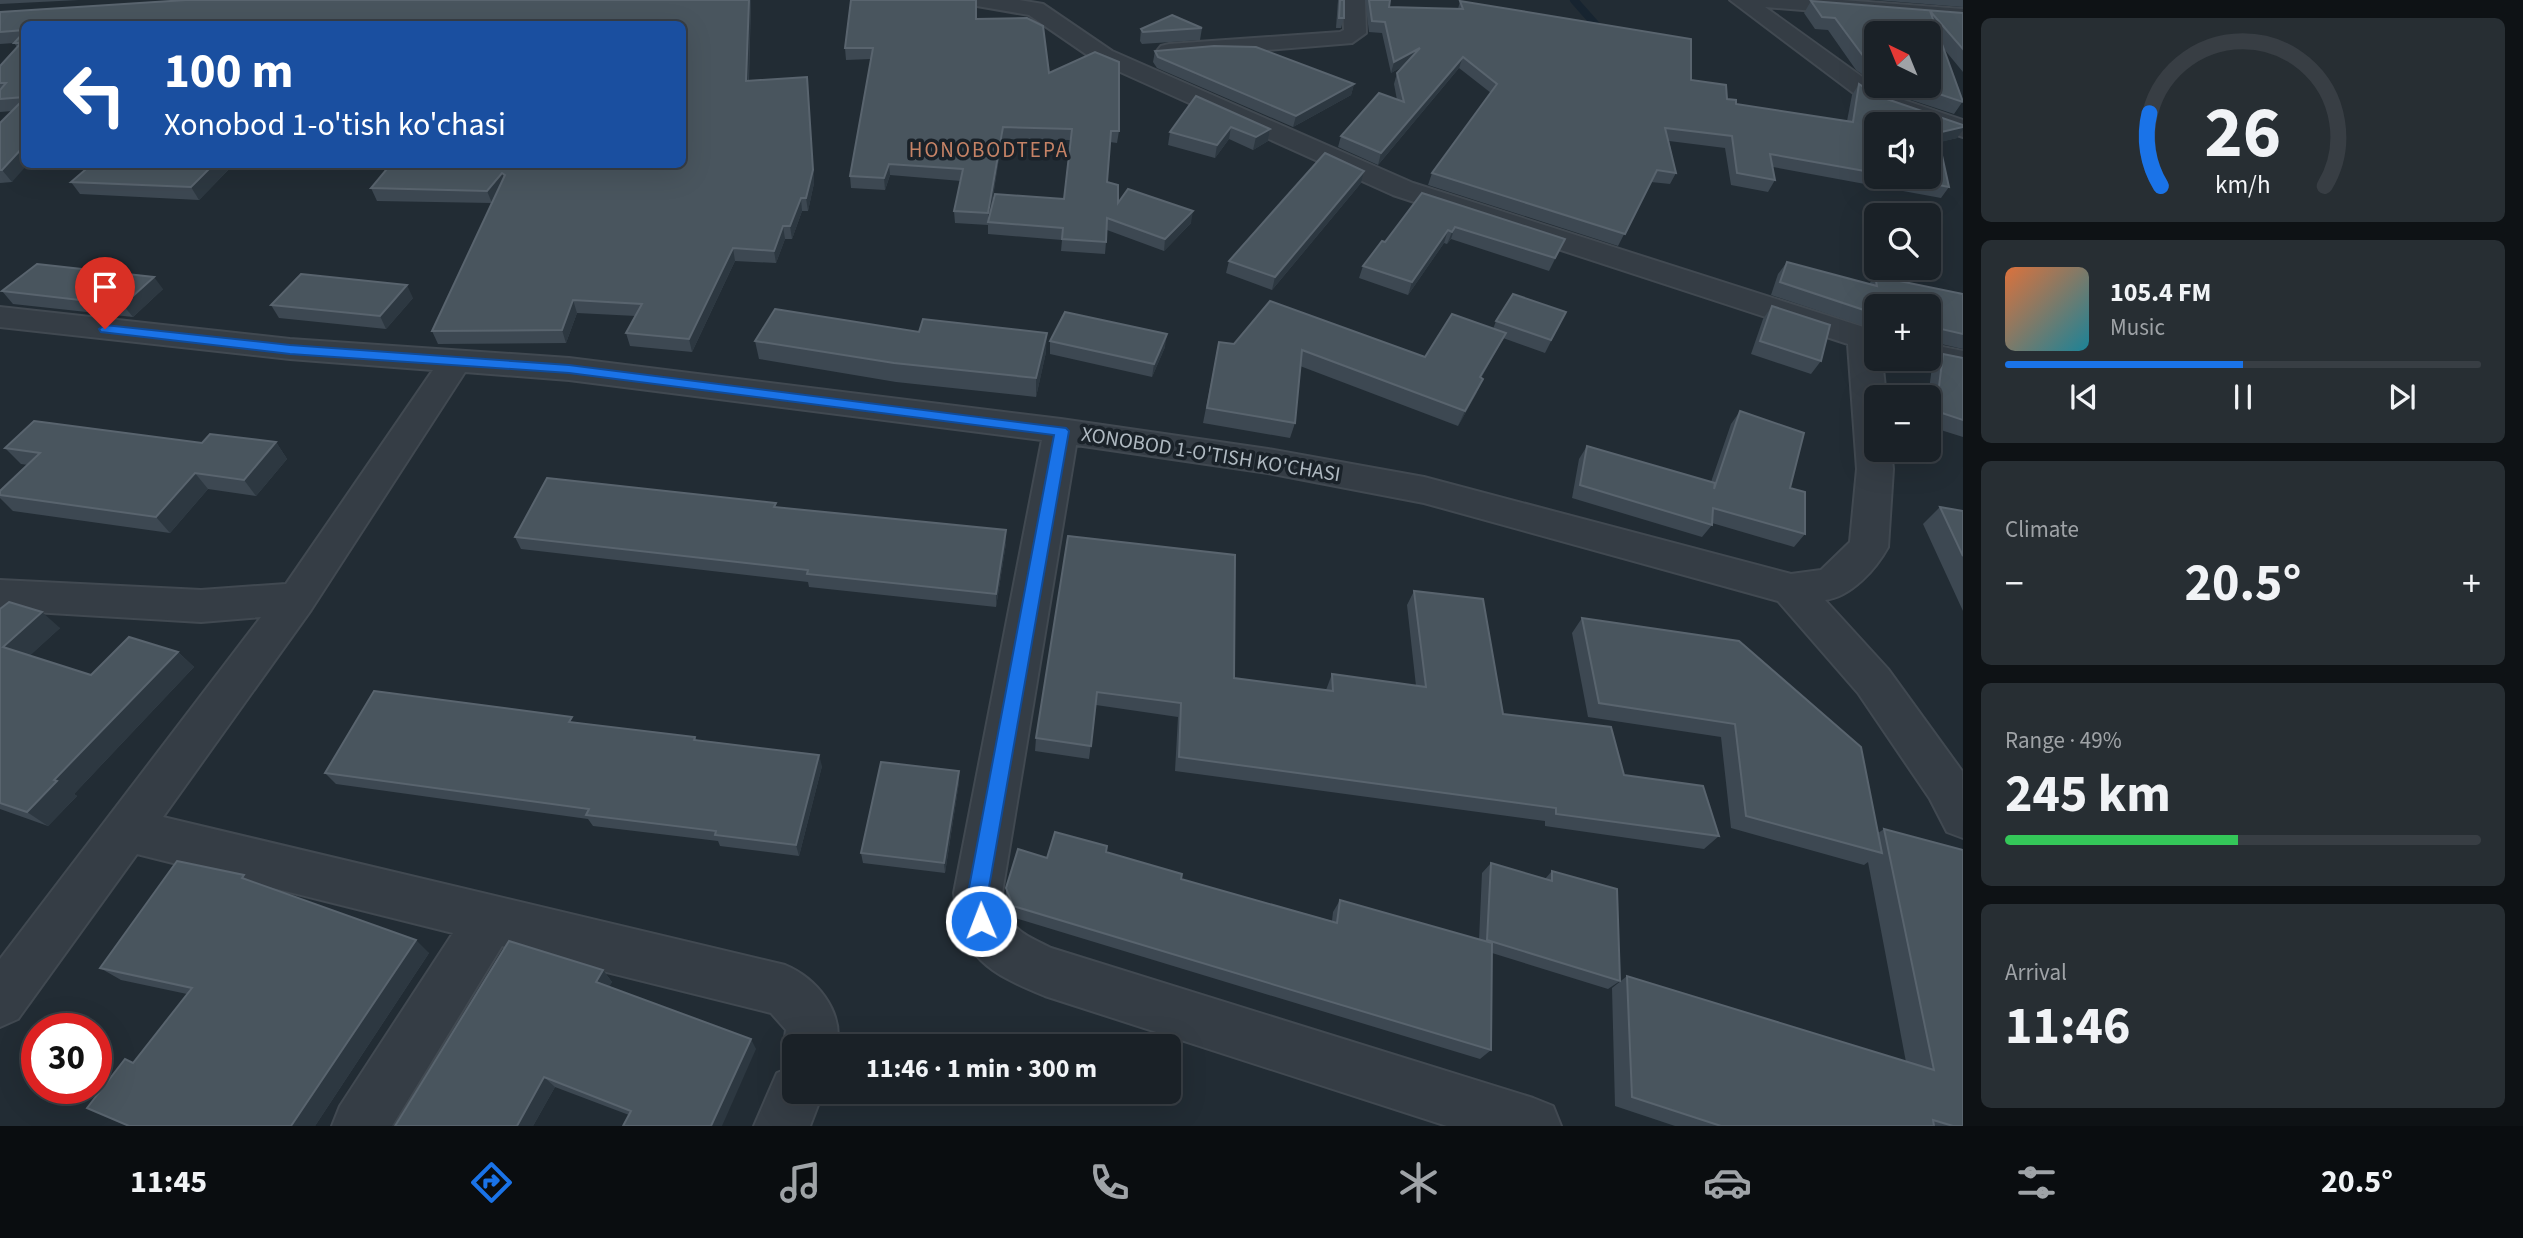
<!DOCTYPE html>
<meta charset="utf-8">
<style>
body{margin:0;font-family:"Source Sans 3",sans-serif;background:#272e33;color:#f1f3f6;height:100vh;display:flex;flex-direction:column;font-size:26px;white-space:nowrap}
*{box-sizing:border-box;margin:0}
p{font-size:23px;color:#9fa3a7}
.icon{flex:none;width:38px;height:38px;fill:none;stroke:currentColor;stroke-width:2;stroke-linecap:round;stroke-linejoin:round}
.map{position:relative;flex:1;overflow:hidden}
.panel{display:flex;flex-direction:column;gap:18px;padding:18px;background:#0e1215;width:560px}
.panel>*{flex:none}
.guide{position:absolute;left:21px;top:21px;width:665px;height:147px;border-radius:10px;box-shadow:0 7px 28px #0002,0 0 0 2px #383e44;background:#1a4fa0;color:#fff;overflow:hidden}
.needle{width:46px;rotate:317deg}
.tools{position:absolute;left:1864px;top:21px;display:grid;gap:14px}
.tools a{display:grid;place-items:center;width:77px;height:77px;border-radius:10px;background:#1a2127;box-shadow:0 7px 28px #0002,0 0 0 2px #383e44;font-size:35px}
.speed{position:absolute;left:21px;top:1013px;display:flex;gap:14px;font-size:35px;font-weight:700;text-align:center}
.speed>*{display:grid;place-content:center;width:91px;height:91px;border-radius:50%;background:#1a2127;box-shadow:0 7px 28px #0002,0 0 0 2px #383e44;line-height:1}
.speed .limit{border:10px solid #d22;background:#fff;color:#111}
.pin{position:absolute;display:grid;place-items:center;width:60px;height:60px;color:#fff;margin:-72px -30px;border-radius:50% 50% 50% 0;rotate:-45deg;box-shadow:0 0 7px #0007}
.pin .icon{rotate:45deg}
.me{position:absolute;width:77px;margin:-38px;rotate:359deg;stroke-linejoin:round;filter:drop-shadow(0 0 5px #0008)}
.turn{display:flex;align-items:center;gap:24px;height:147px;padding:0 28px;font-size:32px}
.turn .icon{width:91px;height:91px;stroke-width:2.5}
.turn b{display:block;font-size:49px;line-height:60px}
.big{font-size:52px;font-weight:700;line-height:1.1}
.panel .widget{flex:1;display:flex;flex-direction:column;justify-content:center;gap:10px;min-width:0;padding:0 24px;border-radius:10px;background:#272e33}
.panel .dial{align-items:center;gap:0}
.dial svg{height:182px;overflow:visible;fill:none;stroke:#383e44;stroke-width:7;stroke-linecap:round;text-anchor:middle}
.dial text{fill:#f1f3f6;stroke:none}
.song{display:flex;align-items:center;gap:21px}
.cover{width:84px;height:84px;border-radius:10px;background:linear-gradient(135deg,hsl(20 70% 55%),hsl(190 70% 35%))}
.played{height:7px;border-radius:4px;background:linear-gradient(90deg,#1a73e8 50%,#383e44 50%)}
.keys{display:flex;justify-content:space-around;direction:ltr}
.heat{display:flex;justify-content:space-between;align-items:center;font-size:38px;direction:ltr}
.charge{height:10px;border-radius:5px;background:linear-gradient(90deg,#34c759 49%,#383e44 0)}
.trip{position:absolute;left:782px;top:1034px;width:399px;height:70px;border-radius:10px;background:#1a2127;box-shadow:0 7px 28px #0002,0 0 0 2px #383e44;font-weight:700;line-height:70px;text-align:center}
.tab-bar{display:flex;height:112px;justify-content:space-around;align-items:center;background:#0a0d10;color:#9fa3a7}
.tab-bar .icon{width:49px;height:49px}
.tab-bar .selected{color:#1a73e8}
.tab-bar b{font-size:32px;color:#f1f3f6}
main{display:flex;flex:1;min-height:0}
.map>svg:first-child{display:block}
</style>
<main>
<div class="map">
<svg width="1963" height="1126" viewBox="0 0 1963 1126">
<rect width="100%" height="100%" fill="#222c34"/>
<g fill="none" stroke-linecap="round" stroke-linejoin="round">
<!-- stream -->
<polyline stroke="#172430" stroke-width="8" points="1574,0 1604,34"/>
<defs>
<g id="minor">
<path d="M 966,0 L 1019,0 L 1043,4 L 1112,51 L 1413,183 L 1876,331 L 1876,359 L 1882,359 L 1886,397 L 1876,397 L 1876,450 L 1891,450 L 1893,469 L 1888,547 C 1876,569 1851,597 1825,600 L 1888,669 L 1962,771 L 1963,838 L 1947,832 L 1930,799 L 1858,693 L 1778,601 L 1424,503 L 1268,473 L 1076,445 L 1002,893 C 1007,929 1021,933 1051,948 L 1533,1098 L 1553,1106 L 1561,1126 L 1447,1126 L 1045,996 C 989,973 961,958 954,893 L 1042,440 L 569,380 L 465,372 L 311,610 L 163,817 L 785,965 C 816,978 843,1010 837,1046 L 794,1046 L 794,1092 L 823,1092 L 810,1126 L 754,1126 L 777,1073 L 794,1066 L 784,1046 L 786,1030 L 771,1013 L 502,946 L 392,1126 L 332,1126 L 340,1106 L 453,933 L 137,854 L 18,1019 L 0,1027 L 0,959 L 261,617 L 201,622 L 0,610 L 0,580 L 201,590 L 286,584 L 433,370 L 290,359 L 0,327 L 0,307 L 290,339 L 569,358 L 1061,419 L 1268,449 L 1424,477 L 1791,574 L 1821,570 L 1850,542 L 1857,469 L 1848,344 L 1393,195 L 1096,61 L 1029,15 L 977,6 Z"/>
<polygon points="1343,0 1365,0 1366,33 1352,43 1169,58 1161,56 1157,51 1161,46 1169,44 1340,32 1344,30"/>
<polygon points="1730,0 1842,0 1963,9 1963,23 1765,7 1886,94 1963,120 1963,137 1868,104"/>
<polygon points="1928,344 1963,351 1963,371 1917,361 1915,359 1928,359"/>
</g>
</defs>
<!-- minor casing -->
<use href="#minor" stroke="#414951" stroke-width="4"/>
<!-- minor -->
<use href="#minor" fill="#353d45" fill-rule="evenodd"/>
</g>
<!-- wall -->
<g fill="#3d4852" fill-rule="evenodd">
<polygon points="0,0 79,0 0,4"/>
<polygon points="186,0 751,0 749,81 807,77 814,183 808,211 802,211 792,239 785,239 776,263 735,261 692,352 630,346 626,333 636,316 577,313 566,343 438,344 432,331 492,203 377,201 371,188 391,164 682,164 682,24 24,24 24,164 12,182 0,183 0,123 12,111 0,112 0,66 17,47 14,43 0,44 0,12"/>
<polygon points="1338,0 1344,0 1344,18 1341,28 1336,28"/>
<path d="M 1365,0 L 1390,0 L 1389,7 L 1458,9 L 1460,1 L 1691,80 L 1736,104 L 1847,121 L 1852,95 L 1859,84 L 1875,95 L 1957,138 L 1939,142 L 1949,187 L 1941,198 L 1773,167 L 1775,180 L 1768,192 L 1731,185 L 1725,148 L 1669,141 L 1676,173 L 1670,184 L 1651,182 L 1618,246 L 1428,185 L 1432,173 L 1491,93 L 1459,68 L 1378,165 L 1338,147 L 1341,136 L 1397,100 L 1394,84 L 1397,73 L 1403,66 L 1391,73 L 1382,33 L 1369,32 ZM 1876,124 L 1928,177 L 1876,177 Z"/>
<polygon points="1875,0 1963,0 1963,7"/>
<polygon points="1811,1 1963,13 1963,72 1944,49 1963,101 1954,114 1887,92 1879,86 1928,86 1876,33 1876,84 1856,70 1828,30 1815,29 1804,13"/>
<path d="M 976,19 L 1049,73 L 1119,131 L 1117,143 L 1110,142 L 1107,182 L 1118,203 L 1191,223 L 1164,251 L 1107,230 L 1105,254 L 1061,251 L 1062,240 L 988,234 L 988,223 L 988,225 L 955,223 L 954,211 L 961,181 L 890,175 L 885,190 L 851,188 L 850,176 L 871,59 L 846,60 L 845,48 ZM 1002,139 L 1071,140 L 1064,199 L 989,222 Z"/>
<polygon points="1202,28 1200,40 1142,44 1140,41 1141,29"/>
<polygon points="1155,51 1354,84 1351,95 1293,127 1157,68 1153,62"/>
<polygon points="1196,96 1270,129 1268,141 1253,150 1229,139 1215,158 1168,145 1170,132"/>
<polygon points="92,164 234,164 199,200 80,194 71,182"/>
<polygon points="1361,183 1272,290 1226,273 1229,261"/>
<polygon points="1422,193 1565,239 1549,271 1451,239 1447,244 1444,243 1408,295 1359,278 1363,266 1385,242"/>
<polygon points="1787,262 1869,284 1875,276 1963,294 1963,349 1928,341 1928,306 1876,306 1876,330 1771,295 1778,274"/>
<polygon points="163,289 133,317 13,304 2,291"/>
<polygon points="413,298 386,329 279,318 271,305"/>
<polygon points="1772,306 1821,361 1811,374 1751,354 1763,319"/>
<polygon points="1566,312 1545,353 1503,338 1481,378 1483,379 1476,394 1458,426 1300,366 1295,423 1290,438 1203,423 1219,342 1234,344 1425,357 1493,329 1496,321"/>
<polygon points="755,341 1046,352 1036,397 896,382 759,359"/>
<polygon points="1050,341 1165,347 1152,377 1050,354"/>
<polygon points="1943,354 1963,358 1963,437 1928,426 1928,397 1932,367"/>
<polygon points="1740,411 1790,488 1805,534 1794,547 1712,523 1712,525 1702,537 1572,498 1579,459 1587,446 1711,482 1731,424"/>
<polygon points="276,442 287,459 256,496 208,489 170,533 13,511 0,498 0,491 28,465 21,464 5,448 202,443"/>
<polygon points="777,507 1006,543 996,607 809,587 808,582 521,549 515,537"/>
<polygon points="1940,507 1963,511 1963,611 1923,524"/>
<polygon points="1068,536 1234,678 1326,690 1332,674 1416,686 1407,605 1414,591 1503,714 1624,775 1719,836 1704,849 1545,826 1545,821 1175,771 1178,717 1096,705 1089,759 1035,751 1036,738"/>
<polygon points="0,609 60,628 29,656 91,675 178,652 194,667 74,794 77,796 48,826 0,809"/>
<polygon points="1582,618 1739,641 1878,833 1884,829 1963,1126 1675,1126 1615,1106 1612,988 1627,976 1906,1062 1868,862 1864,865 1731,828 1721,737 1588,717 1572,633"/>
<polygon points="575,723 695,737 697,741 822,766 799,856 720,846 718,841 593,826 588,819 336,784 325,773"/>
<polygon points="959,771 959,782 945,873 863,863 861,853"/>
<polygon points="1106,852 1181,879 1332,921 1333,912 1340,900 1479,940 1482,873 1491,863 1545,879 1552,871 1620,981 1608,989 1492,953 1491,1050 1480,1059 1012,917 1006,900 1006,888 1047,858"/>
<polygon points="253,882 429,953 315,1126 129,1126 133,1063 187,994 121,980 100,968"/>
<polygon points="603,970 612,982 609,986 756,1049 629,1115 555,1087 533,1126 395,1126"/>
</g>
<!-- shaded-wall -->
<g fill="#2d3841">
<polygon points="749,0 751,0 748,93 746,81"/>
<polygon points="1420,48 1416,59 1391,73 1394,62"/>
<polygon points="1463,57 1459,68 1378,165 1381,153"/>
<polygon points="807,77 814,183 808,211 806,198"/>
<polygon points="1354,84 1351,95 1293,127 1296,116"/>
<polygon points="1003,127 1002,139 988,225 988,213"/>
<polygon points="1231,127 1229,139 1215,158 1217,145"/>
<polygon points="1963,127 1963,130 1957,138 1929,145 1937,133"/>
<polygon points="1270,129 1268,141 1253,150 1256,137"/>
<polygon points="24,146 24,164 28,164 12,182 2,170"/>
<polygon points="214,164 234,164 199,200 191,187"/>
<polygon points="889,164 890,175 885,190 884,178"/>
<polygon points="1364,171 1361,183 1272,290 1275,277"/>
<polygon points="502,173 507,186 492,203 487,191"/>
<polygon points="801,198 802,211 792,239 790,226"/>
<polygon points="1193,211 1191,223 1164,251 1165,239"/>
<polygon points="783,226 785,239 776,263 774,251"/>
<polygon points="1455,227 1451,239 1447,244 1452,232"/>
<polygon points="1448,230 1444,243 1408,295 1412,282"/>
<polygon points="733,248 735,261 692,352 689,339"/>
<polygon points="154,277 163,289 133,317 123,305"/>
<polygon points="407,285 413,298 386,329 380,316"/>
<polygon points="573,300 577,313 566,343 562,330"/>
<polygon points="1047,333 1046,352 1036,397 1036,378"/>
<polygon points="1506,333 1498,348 1473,393 1480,377"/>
<polygon points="1167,334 1165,347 1152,377 1154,364"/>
<polygon points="1483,379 1476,394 1458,426 1465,411"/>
<polygon points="276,442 287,459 256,496 244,480"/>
<polygon points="195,473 208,489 170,533 156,517"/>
<polygon points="1006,530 1006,543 996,607 996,594"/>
<polygon points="42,612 60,628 22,663 3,647"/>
<polygon points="178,652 194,667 74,794 77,796 48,826 27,812 54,780"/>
<polygon points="819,755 822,766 799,856 796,845"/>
<polygon points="959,771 959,782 945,873 944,863"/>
<polygon points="416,940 429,953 315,1126 291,1126"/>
<polygon points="603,970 612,982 606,993 596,982"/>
<polygon points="751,1039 756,1049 722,1126 711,1126"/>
<polygon points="544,1077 555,1087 533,1126 517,1126"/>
</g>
<!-- building -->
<g fill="#49555e" stroke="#59646e" stroke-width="2">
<polygon points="186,0 749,0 746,81 807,77 813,170 806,198 801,198 790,226 783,226 774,251 733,248 689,339 626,333 642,304 573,300 562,330 432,331 505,175 502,173 487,191 371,188 391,164 682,164 682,24 24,24 24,30 0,32 0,12"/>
<polygon points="851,0 976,0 976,19 1027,18 1043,26 1049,73 1095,52 1119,62 1119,131 1111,131 1107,182 1118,185 1118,203 1128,189 1193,211 1165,239 1107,218 1106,242 1062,239 1063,228 988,222 995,194 1064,199 1072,129 1003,127 988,213 954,211 963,169 889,164 884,178 850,176 873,48 845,48"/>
<polygon points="1340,0 1344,0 1344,18 1339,18"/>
<polygon points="1369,0 1390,0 1389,7 1463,9 1460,1 1691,39 1691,80 1726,85 1727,99 1736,100 1736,104 1853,122 1859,84 1875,95 1963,125 1963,127 1937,133 1949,187 1896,177 1928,177 1928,124 1876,124 1876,173 1770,154 1775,180 1737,173 1732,136 1665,128 1676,173 1657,170 1625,234 1432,173 1497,84 1463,57 1381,153 1341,136 1379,93 1404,102 1397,73 1420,48 1394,62 1385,22 1372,21"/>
<polygon points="1811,1 1963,13 1963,49 1930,11 1963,102 1915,86 1928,86 1928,33 1876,33 1876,66 1864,57 1835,18 1822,17"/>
<polygon points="1172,15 1202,28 1143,32 1141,29"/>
<polygon points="24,32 24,97 0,99 0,90 6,83 0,83 0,66 21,43 14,43"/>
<polygon points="1214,46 1256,47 1354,84 1296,116 1158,57 1155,51"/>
<polygon points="1196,96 1270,129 1256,137 1231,127 1217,145 1170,132"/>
<polygon points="24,99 24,146 2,170 0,170 0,123"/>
<polygon points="1325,153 1364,171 1275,277 1229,261"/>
<polygon points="92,164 214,164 191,187 71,182"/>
<polygon points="1422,193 1565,239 1555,258 1455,227 1452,232 1448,230 1412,282 1363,266 1382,241 1385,242"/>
<polygon points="1787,262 1877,286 1875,276 1963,294 1963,334 1928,326 1928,306 1876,306 1876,314 1780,282"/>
<polygon points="37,264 154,277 123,305 2,291"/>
<polygon points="301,274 407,285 380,316 271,305"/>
<polygon points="1513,294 1566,312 1551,340 1496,321"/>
<polygon points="1270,301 1425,357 1452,314 1506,333 1480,377 1483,379 1465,411 1302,350 1295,423 1207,408 1219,342 1234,344"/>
<polygon points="1772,306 1830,325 1821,361 1760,341"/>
<polygon points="775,309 919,332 923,319 1047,333 1036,378 894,363 755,341"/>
<polygon points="1065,312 1167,334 1154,364 1050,341"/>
<polygon points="1943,354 1963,358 1963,420 1936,411"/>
<polygon points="1740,411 1804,433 1790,488 1805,492 1805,534 1713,508 1712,525 1580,485 1587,446 1715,483 1714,489"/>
<polygon points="34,421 202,443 210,434 276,442 244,480 195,473 156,517 0,495 0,491 40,453 5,448"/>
<polygon points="547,478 776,503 774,507 1006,530 996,594 807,574 808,570 515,537"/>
<polygon points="1940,507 1963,511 1963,556"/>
<polygon points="1068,536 1235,555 1234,678 1333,691 1332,674 1426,687 1414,591 1483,599 1503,714 1611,727 1624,775 1703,786 1719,836 1556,814 1556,808 1179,757 1181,703 1097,692 1091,746 1036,738"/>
<polygon points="9,602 42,612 3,647 91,675 129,637 178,652 54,780 57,781 27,812 0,803 0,609"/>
<polygon points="1582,618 1739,641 1861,747 1882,853 1746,816 1735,724 1599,703"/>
<polygon points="374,691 572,717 569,722 695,737 694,740 819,755 796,845 715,835 716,831 586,815 589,809 325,773"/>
<polygon points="881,762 959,771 944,863 861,853"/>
<polygon points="1884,829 1963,850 1963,1126 1953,1126 1933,1120 1934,1126 1721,1126 1632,1097 1627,976 1934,1070"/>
<polygon points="1055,832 1107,846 1106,852 1182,874 1181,879 1337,923 1340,900 1492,943 1491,1050 1013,906 1006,888 1018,849 1047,858"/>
<polygon points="177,861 244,875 242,878 416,940 291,1126 129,1126 87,1108 125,1059 133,1063 192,988 100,968"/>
<polygon points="1491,863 1552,881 1552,871 1617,889 1620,981 1487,940"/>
<polygon points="509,941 603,970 596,982 751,1039 711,1126 623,1126 631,1111 544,1077 517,1126 395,1126"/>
</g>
<!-- route -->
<polygon fill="#1a73e8" stroke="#114b97" stroke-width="2" points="105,325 290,345 569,365 1066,428 1069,431 988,893 991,921 988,928 981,931 973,928 968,893 1054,435 569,373 290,354 101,332 99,329"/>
<g text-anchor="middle" stroke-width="7" stroke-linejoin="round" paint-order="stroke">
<!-- far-quarter labels -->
<g font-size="21" letter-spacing="2" fill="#c68366" stroke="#1a2229">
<text x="989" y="157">HONOBODTEPA</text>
</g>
<!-- street labels -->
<g font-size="21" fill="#afb9c1" stroke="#1a2229">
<text transform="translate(1211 454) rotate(9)" y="7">XONOBOD 1-O'TISH KO'CHASI</text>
</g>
</g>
</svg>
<div class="tools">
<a><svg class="needle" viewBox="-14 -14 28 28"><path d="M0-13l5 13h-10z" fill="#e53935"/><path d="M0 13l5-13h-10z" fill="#9fa3a7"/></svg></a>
<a><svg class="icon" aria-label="sound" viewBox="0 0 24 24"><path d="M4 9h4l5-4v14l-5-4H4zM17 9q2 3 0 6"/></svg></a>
<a><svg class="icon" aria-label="search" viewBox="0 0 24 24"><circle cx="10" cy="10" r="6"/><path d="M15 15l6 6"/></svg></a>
<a>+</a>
<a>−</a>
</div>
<div class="speed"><div class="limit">30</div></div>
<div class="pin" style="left:105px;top:329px;background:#d93025"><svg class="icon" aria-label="arrive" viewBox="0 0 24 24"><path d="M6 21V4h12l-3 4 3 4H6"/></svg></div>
<svg class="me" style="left:981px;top:921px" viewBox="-20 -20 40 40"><circle r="17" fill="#1a73e8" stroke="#fff" stroke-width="3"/><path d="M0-11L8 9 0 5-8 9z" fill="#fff"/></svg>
<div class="trip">11:46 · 1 min · 300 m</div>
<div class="guide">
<div class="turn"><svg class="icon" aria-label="left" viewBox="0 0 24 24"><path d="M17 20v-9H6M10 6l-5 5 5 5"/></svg><div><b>100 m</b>Xonobod 1-o'tish ko'chasi</div></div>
</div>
</div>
<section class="panel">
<div class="widget dial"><svg viewBox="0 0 100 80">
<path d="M14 69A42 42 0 1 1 86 69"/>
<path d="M14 69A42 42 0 0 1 9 37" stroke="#1a73e8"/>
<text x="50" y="56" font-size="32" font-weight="700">26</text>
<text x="50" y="72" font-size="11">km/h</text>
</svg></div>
<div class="widget">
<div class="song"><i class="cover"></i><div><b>105.4 FM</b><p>Music</p></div></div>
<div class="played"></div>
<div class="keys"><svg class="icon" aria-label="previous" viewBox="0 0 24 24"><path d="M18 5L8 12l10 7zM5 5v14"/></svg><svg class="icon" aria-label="pause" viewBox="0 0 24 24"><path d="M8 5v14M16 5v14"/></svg><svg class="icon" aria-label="next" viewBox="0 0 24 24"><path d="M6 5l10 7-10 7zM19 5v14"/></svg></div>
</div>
<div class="widget"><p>Climate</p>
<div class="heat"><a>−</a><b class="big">20.5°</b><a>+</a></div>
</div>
<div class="widget"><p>Range · 49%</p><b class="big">245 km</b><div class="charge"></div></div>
<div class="widget"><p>Arrival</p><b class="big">11:46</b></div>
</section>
</main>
<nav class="tab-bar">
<b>11:45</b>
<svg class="icon selected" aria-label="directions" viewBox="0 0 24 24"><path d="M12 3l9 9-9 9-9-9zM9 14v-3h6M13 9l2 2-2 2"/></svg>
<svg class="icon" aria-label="music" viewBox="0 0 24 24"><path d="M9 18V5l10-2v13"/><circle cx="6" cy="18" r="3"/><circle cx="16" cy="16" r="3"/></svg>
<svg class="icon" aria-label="phone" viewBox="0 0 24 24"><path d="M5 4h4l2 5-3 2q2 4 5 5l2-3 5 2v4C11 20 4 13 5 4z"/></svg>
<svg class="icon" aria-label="climate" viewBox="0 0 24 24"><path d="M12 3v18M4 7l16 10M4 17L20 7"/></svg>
<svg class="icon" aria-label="car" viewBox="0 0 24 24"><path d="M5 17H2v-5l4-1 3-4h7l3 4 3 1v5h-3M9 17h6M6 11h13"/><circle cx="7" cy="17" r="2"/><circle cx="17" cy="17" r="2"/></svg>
<svg class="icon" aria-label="filters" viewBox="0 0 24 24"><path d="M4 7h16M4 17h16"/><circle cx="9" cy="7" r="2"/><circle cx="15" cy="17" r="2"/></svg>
<b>20.5°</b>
</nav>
